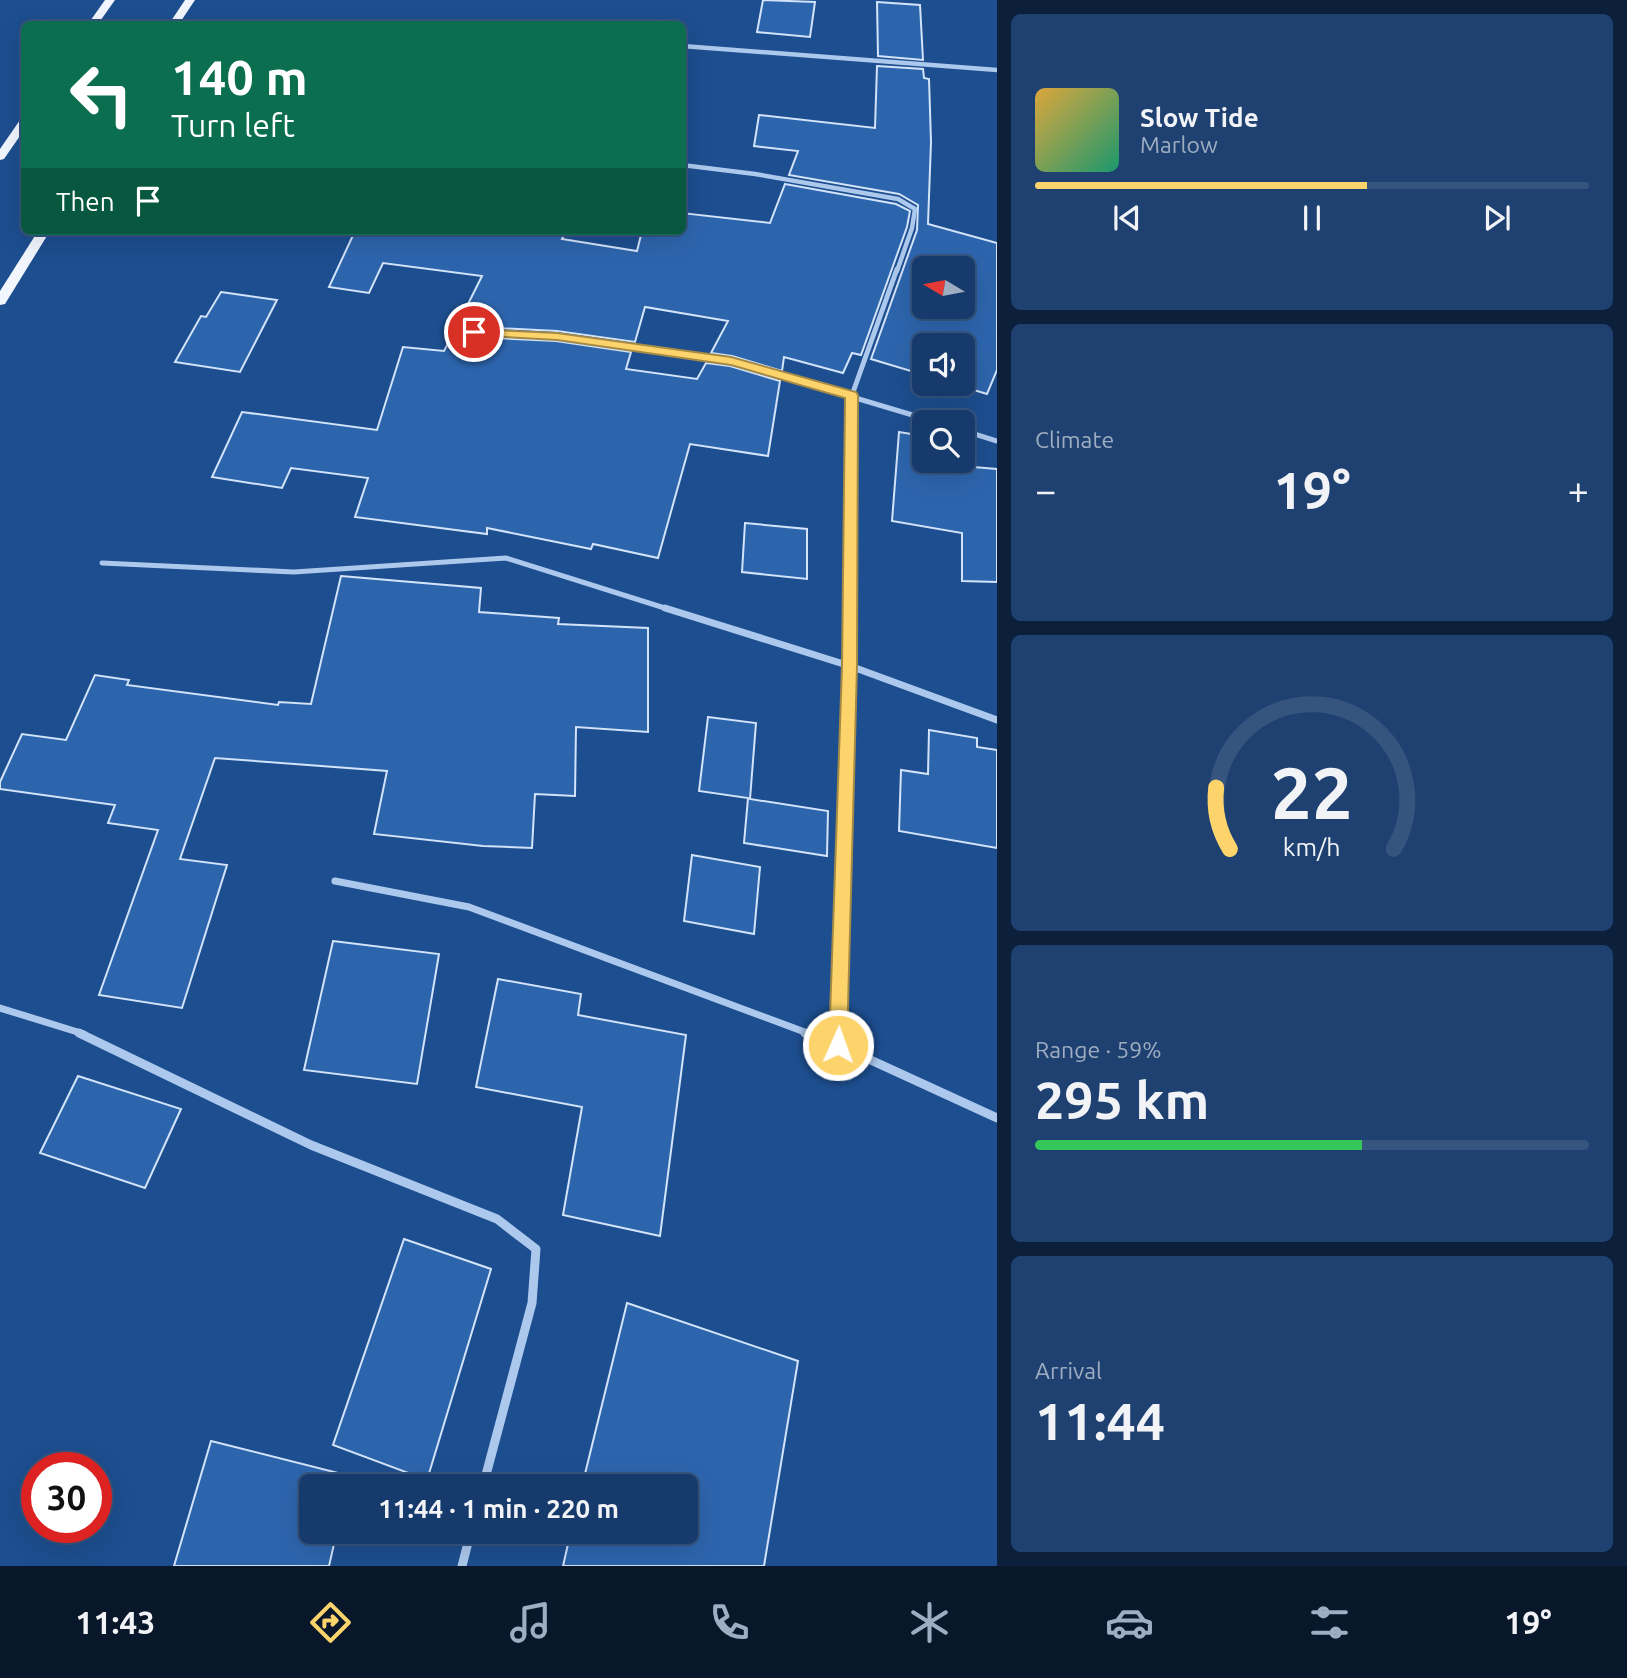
<!DOCTYPE html>
<meta charset="utf-8">
<style>
body{margin:0;font-family:Ubuntu,sans-serif;background:#1f4171;color:#f1f3f6;height:100vh;display:flex;flex-direction:column;font-size:26px;white-space:nowrap}
*{box-sizing:border-box;margin:0}
p{font-size:23px;color:#9eadc1}
.icon{flex:none;width:38px;height:38px;fill:none;stroke:currentColor;stroke-width:2;stroke-linecap:round;stroke-linejoin:round}
.map{position:relative;flex:1;overflow:hidden}
.details{display:flex;flex-direction:column;gap:14px;padding:14px;background:#0c203b;width:630px}
.details>*{flex:none}
.top-card{position:absolute;left:21px;top:21px;width:665px;height:214px;border-radius:10px;box-shadow:0 7px 28px #0002,0 0 0 2px #35547e;background:#0b6e4f;color:#fff;overflow:hidden}
.needle{width:46px;rotate:280deg}
.buttons{position:absolute;left:912px;top:256px;display:grid;gap:14px}
.buttons a{display:grid;place-items:center;width:63px;height:63px;border-radius:10px;background:#163a6b;box-shadow:0 7px 28px #0002,0 0 0 2px #35547e;font-size:35px}
.speed{position:absolute;left:21px;top:1452px;display:flex;gap:14px;font-size:35px;font-weight:700;text-align:center}
.speed>*{display:grid;place-content:center;width:91px;height:91px;border-radius:50%;background:#163a6b;box-shadow:0 7px 28px #0002,0 0 0 2px #35547e;line-height:1}
.speed .limit{border:10px solid #d22;background:#fff;color:#111}
.pin{position:absolute;display:grid;place-items:center;width:60px;height:60px;color:#fff;margin:-30px;border:4px solid #fff;border-radius:50%;box-shadow:0 2px 7px #0007}
.me{position:absolute;width:77px;margin:-38px;rotate:2deg;stroke-linejoin:round;filter:drop-shadow(0 0 5px #0008)}
.turn{display:flex;align-items:center;gap:24px;height:147px;padding:0 35px;font-size:32px}
.turn .icon{width:91px;height:91px;stroke-width:2.5}
.turn b{display:block;font-size:49px;line-height:60px}
.then{display:flex;align-items:center;height:66px;padding:0 35px;background:#0003;gap:14px;font-size:26px}
.big{font-size:52px;font-weight:600;line-height:1.1}
.details .widget{flex:1;display:flex;flex-direction:column;justify-content:center;gap:10px;min-width:0;padding:0 24px;border-radius:10px;background:#1f4171}
.details .dial{align-items:center;gap:0}
.dial svg{height:182px;overflow:visible;fill:none;stroke:#35547e;stroke-width:7;stroke-linecap:round;text-anchor:middle}
.dial text{fill:#f1f3f6;stroke:none}
.song{display:flex;align-items:center;gap:21px}
.cover{width:84px;height:84px;border-radius:10px;background:linear-gradient(135deg,hsl(40 70% 55%),hsl(160 70% 35%))}
.played{height:7px;border-radius:4px;background:linear-gradient(90deg,#fdd46b 60%,#35547e 60%)}
.keys{display:flex;justify-content:space-around;direction:ltr}
.heat{display:flex;justify-content:space-between;align-items:center;font-size:38px;direction:ltr}
.charge{height:10px;border-radius:5px;background:linear-gradient(90deg,#34c759 59%,#35547e 0)}
.trip{position:absolute;left:299px;top:1474px;width:399px;height:70px;border-radius:10px;background:#163a6b;box-shadow:0 7px 28px #0002,0 0 0 2px #35547e;font-weight:600;line-height:70px;text-align:center}
.tab-bar{display:flex;height:112px;justify-content:space-around;align-items:center;background:#09172b;color:#9eadc1}
.tab-bar .icon{width:49px;height:49px}
.tab-bar .selected{color:#fdd46b}
.tab-bar b{font-size:32px;color:#f1f3f6}
main{display:flex;flex:1;min-height:0}
.map>svg:first-child{display:block}
</style>
<main>
<div class="map">
<svg width="997" height="1566" viewBox="0 0 997 1566">
<rect width="100%" height="100%" fill="#1d4e8f"/>
<!-- building -->
<g fill="#2d65ad" stroke="#d2e3fa" stroke-width="2" fill-rule="evenodd">
<polygon points="763,0 815,2 810,37 757,32"/>
<polygon points="877,2 920,5 923,60 878,56"/>
<path d="M 877,66 L 923,69 L 924,78 L 929,79 L 931,142 L 928,224 L 997,243 L 997,370 L 987,394 L 951,383 L 962,383 L 962,345 L 924,345 L 924,375 L 871,359 L 917,230 L 918,205 L 899,194 L 789,175 L 798,151 L 754,146 L 759,115 L 875,128 ZM 924,268 L 962,268 L 962,306 L 924,306 Z"/>
<polygon points="785,184 896,204 910,211 907,227 861,355 852,353 843,373 784,357 782,371 732,356 711,353 728,321 645,307 635,342 557,331 457,326 482,276 383,263 369,293 329,287 355,231 566,231 562,239 637,251 642,231 682,231 682,213 770,223"/>
<polygon points="221,292 277,300 240,372 175,362 201,316 206,317"/>
<polygon points="452,336 556,341 631,352 626,369 697,379 706,363 730,366 780,381 768,456 690,444 658,558 593,544 591,549 487,528 487,534 355,517 368,478 291,468 282,488 212,477 242,412 377,430 403,347 444,351"/>
<polygon points="899,432 924,436 924,460 962,460 962,466 997,469 997,582 962,581 962,533 892,521"/>
<polygon points="745,523 807,529 807,579 742,572"/>
<polygon points="341,576 481,588 479,612 559,618 558,624 648,628 648,732 576,727 575,796 535,794 532,848 483,846 374,834 387,771 215,758 180,859 227,865 182,1008 99,995 158,830 108,823 115,805 0,789 0,782 22,734 66,740 95,675 129,680 127,685 278,705 279,702 311,704"/>
<polygon points="708,717 756,723 750,799 828,811 827,856 744,843 748,798 699,791"/>
<polygon points="929,730 977,738 977,747 997,750 997,848 899,831 901,770 928,774"/>
<polygon points="692,855 760,867 754,934 684,921"/>
<polygon points="333,941 439,954 417,1084 304,1070"/>
<polygon points="498,979 581,994 578,1015 686,1035 660,1236 563,1215 582,1107 476,1087"/>
<polygon points="78,1076 181,1109 145,1188 40,1153"/>
<polygon points="404,1239 491,1269 427,1480 333,1445"/>
<polygon points="627,1303 798,1361 764,1566 563,1566 571,1531 686,1531 686,1486 582,1486"/>
<polygon points="211,1441 350,1476 348,1486 312,1486 312,1531 337,1531 329,1566 174,1566"/>
</g>
<g fill="none" stroke-linecap="round" stroke-linejoin="round">
<!-- minor-far3 -->
<g stroke="#acc9ed" stroke-width="4.5">
<polyline points="682,46 997,70"/>
<polyline points="682,165 755,174 898,199 915,209 912,228 897,271"/>
</g>
<!-- minor-far2 -->
<g stroke="#acc9ed" stroke-width="5">
<polyline points="447,331 557,336 731,361 936,422"/>
<polyline points="962,430 997,441"/>
<polyline points="102,563 294,572 506,558 671,610"/>
<polyline points="850,610 852,395 897,269"/>
</g>
<!-- minor-far1 -->
<g stroke="#acc9ed" stroke-width="7">
<polyline points="665,608 850,666 997,720"/>
<polyline points="335,881 469,907 810,1034"/>
<polyline points="0,1008 84,1034"/>
<polyline points="838,1034 850,608"/>
</g>
<!-- minor -->
<g stroke="#acc9ed" stroke-width="9">
<polyline points="79,1033 311,1145 497,1219 536,1249 532,1303 483,1486"/>
<polyline points="805,1033 838,1045 997,1118"/>
<polyline points="838,1045 838,1033"/>
<polyline points="462,1566 471,1531"/>
</g>
<!-- primary -->
<g fill="#f2f7ff" fill-rule="evenodd">
<polygon points="105,0 115,0 98,24 88,24"/>
<polygon points="185,0 195,0 179,24 169,24"/>
<polygon points="24,119 24,130 4,159 0,160 0,149 20,120"/>
<polygon points="38,231 50,231 5,304 0,305 0,291"/>
</g>
</g>
<!-- route -->
<polygon fill="#fdd46b" stroke="#a48a46" stroke-width="2" points="474,329 557,333 731,357 856,392 858,395 857,666 847,1045 845,1051 838,1054 832,1051 829,1045 842,666 845,398 731,365 557,340 470,335 468,332"/>
</svg>
<div class="buttons">
<a><svg class="needle" viewBox="-14 -14 28 28"><path d="M0-13l5 13h-10z" fill="#e53935"/><path d="M0 13l5-13h-10z" fill="#9eadc1"/></svg></a>
<a><svg class="icon" aria-label="sound" viewBox="0 0 24 24"><path d="M4 9h4l5-4v14l-5-4H4zM17 9q2 3 0 6"/></svg></a>
<a><svg class="icon" aria-label="search" viewBox="0 0 24 24"><circle cx="10" cy="10" r="6"/><path d="M15 15l6 6"/></svg></a>
</div>
<div class="speed"><div class="limit">30</div></div>
<div class="pin" style="left:474px;top:332px;background:#d93025"><svg class="icon" aria-label="arrive" viewBox="0 0 24 24"><path d="M6 21V4h12l-3 4 3 4H6"/></svg></div>
<svg class="me" style="left:838px;top:1045px" viewBox="-20 -20 40 40"><circle r="17" fill="#fdd46b" stroke="#fff" stroke-width="3"/><path d="M0-11L8 9 0 5-8 9z" fill="#fff"/></svg>
<div class="trip">11:44 · 1 min · 220 m</div>
<div class="top-card">
<div class="turn"><svg class="icon" aria-label="left" viewBox="0 0 24 24"><path d="M17 20v-9H6M10 6l-5 5 5 5"/></svg><div><b>140 m</b>Turn left</div></div>
<div class="then">Then<svg class="icon" aria-label="arrive" viewBox="0 0 24 24"><path d="M6 21V4h12l-3 4 3 4H6"/></svg></div>
</div>
</div>
<section class="details">
<div class="widget">
<div class="song"><i class="cover"></i><div><b>Slow Tide</b><p>Marlow</p></div></div>
<div class="played"></div>
<div class="keys"><svg class="icon" aria-label="previous" viewBox="0 0 24 24"><path d="M18 5L8 12l10 7zM5 5v14"/></svg><svg class="icon" aria-label="pause" viewBox="0 0 24 24"><path d="M8 5v14M16 5v14"/></svg><svg class="icon" aria-label="next" viewBox="0 0 24 24"><path d="M6 5l10 7-10 7zM19 5v14"/></svg></div>
</div>
<div class="widget"><p>Climate</p>
<div class="heat"><a>−</a><b class="big">19°</b><a>+</a></div>
</div>
<div class="widget dial"><svg viewBox="0 0 100 80">
<path d="M14 69A42 42 0 1 1 86 69"/>
<path d="M14 69A42 42 0 0 1 8 42" stroke="#fdd46b"/>
<text x="50" y="56" font-size="32" font-weight="700">22</text>
<text x="50" y="72" font-size="11">km/h</text>
</svg></div>
<div class="widget"><p>Range · 59%</p><b class="big">295 km</b><div class="charge"></div></div>
<div class="widget"><p>Arrival</p><b class="big">11:44</b></div>
</section>
</main>
<nav class="tab-bar">
<b>11:43</b>
<svg class="icon selected" aria-label="directions" viewBox="0 0 24 24"><path d="M12 3l9 9-9 9-9-9zM9 14v-3h6M13 9l2 2-2 2"/></svg>
<svg class="icon" aria-label="music" viewBox="0 0 24 24"><path d="M9 18V5l10-2v13"/><circle cx="6" cy="18" r="3"/><circle cx="16" cy="16" r="3"/></svg>
<svg class="icon" aria-label="phone" viewBox="0 0 24 24"><path d="M5 4h4l2 5-3 2q2 4 5 5l2-3 5 2v4C11 20 4 13 5 4z"/></svg>
<svg class="icon" aria-label="climate" viewBox="0 0 24 24"><path d="M12 3v18M4 7l16 10M4 17L20 7"/></svg>
<svg class="icon" aria-label="car" viewBox="0 0 24 24"><path d="M5 17H2v-5l4-1 3-4h7l3 4 3 1v5h-3M9 17h6M6 11h13"/><circle cx="7" cy="17" r="2"/><circle cx="17" cy="17" r="2"/></svg>
<svg class="icon" aria-label="filters" viewBox="0 0 24 24"><path d="M4 7h16M4 17h16"/><circle cx="9" cy="7" r="2"/><circle cx="15" cy="17" r="2"/></svg>
<b>19°</b>
</nav>
